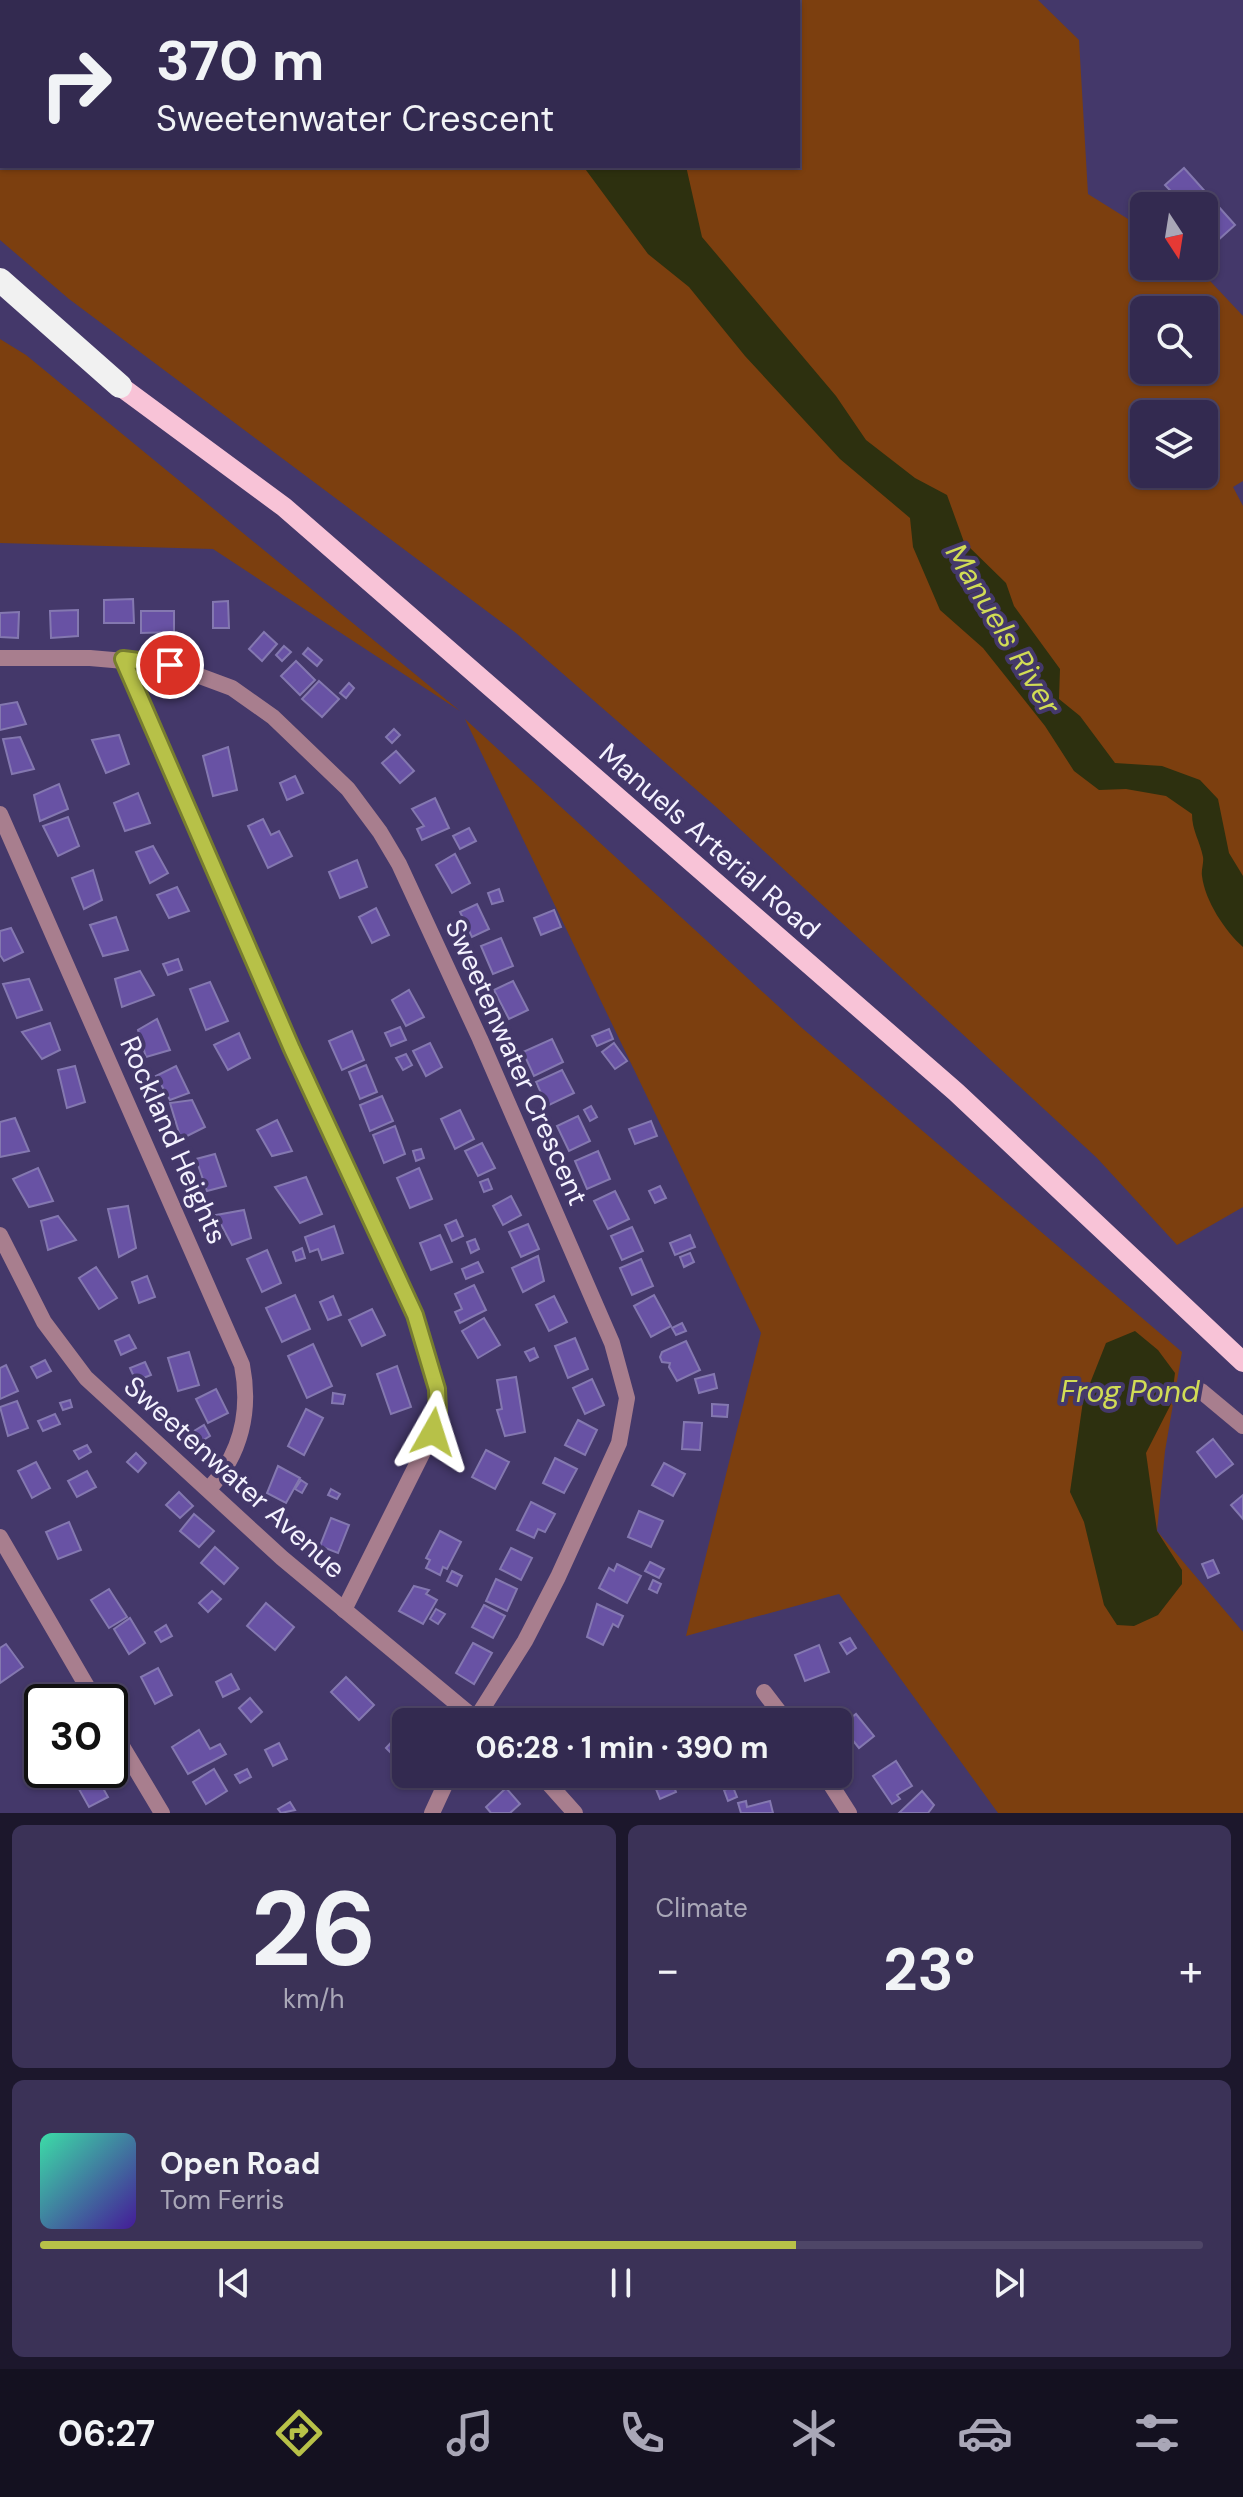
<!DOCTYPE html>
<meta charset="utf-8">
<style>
body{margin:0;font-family:"DM Sans",sans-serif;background:#3b3257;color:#f1f3f6;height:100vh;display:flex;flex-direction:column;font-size:30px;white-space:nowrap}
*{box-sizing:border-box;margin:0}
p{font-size:26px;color:#a9a7b7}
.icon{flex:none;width:44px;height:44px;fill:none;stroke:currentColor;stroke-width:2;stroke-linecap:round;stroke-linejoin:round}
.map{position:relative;height:1813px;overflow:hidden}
.sheet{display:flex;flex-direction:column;gap:12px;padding:12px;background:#1c172c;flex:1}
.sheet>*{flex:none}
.guide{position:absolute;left:0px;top:0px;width:800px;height:168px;box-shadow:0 2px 6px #0004,0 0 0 2px #4e4667;background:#332a50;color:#f1f3f6;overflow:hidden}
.needle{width:52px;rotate:168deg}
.fabs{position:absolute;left:1130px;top:192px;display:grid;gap:16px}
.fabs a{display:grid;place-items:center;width:88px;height:88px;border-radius:12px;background:#332a50;box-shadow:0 2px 6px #0004,0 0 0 2px #4e4667;font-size:40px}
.speed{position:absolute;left:24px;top:1684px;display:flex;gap:16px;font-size:40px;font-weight:700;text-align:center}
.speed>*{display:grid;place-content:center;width:104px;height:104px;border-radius:50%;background:#332a50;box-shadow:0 2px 6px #0004,0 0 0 2px #4e4667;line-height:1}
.speed .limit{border:4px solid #111;border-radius:12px;background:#fff;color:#111}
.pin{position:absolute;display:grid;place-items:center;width:68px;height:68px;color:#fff;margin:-34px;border:4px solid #fff;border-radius:50%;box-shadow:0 2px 8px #0007}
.me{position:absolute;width:88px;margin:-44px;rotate:6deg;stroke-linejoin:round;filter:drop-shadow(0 0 6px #0008)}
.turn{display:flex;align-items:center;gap:28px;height:168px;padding:0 24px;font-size:36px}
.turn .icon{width:104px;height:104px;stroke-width:2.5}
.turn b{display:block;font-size:56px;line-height:68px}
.big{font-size:60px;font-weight:700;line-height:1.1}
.sheet .card{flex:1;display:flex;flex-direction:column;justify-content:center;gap:12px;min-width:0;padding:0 28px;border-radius:12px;background:#3b3257}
.sheet .dial{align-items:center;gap:0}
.dial b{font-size:104px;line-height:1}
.song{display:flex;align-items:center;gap:24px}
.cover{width:96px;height:96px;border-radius:12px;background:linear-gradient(135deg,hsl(160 70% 55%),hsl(260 70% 35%))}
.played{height:8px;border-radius:4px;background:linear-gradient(90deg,#b7c148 65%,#4e4667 65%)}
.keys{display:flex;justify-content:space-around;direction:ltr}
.heat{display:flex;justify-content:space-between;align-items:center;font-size:44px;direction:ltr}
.sheet .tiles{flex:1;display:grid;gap:12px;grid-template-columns:1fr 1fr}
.card:last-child{grid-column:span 2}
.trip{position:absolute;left:392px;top:1708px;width:460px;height:80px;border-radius:12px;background:#332a50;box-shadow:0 2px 6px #0004,0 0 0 2px #4e4667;font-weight:700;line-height:80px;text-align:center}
.dock{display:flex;height:128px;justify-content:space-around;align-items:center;background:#141120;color:#a9a7b7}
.dock .icon{width:56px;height:56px}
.dock .on{color:#b7c148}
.dock b{font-size:36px;color:#f1f3f6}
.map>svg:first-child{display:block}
</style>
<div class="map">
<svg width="1243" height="1813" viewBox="0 0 1243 1813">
<rect width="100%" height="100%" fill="#44386a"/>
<!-- green -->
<g fill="#7c3f0f" fill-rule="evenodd">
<path d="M 0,0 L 1038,0 L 1079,40 L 1088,194 L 1144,229 L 1144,266 L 1196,266 L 1243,316 L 1243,481 L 1233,487 L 1243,506 L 1243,1207 L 1177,1245 L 1097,1158 L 715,806 L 516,633 L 69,299 L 0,240 ZM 2,2 L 798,2 L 798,166 L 2,166 ZM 1144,310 L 1204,310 L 1204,370 L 1144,370 ZM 1144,414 L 1204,414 L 1204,474 L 1144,474 Z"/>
<polygon points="0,339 26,355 460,711 213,549 0,543"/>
<polygon points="465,719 802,1028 1182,1352 1165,1451 1157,1531 1243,1632 1243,1813 998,1813 839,1594 686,1636 761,1333"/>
</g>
<!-- water -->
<g fill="#2d300f">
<path d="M 583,166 L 686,166 L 702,237 L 836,396 L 866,440 L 915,478 L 947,495 L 964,542 L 1006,583 L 1014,606 L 1060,669 L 1059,699 L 1080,716 L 1115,763 L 1162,766 L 1200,780 L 1218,799 L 1229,853 L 1243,876 L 1243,947 C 1225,931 1205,901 1202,876 C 1201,870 1204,863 1203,857 C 1200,841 1192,831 1192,814 L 1166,796 L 1126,789 L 1099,790 L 1074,771 L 1045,726 L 983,648 L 940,610 L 913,547 L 910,518 L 840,459 L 745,356 L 689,287 L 648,254 Z"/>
<polygon points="1135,1331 1158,1350 1175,1373 1171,1404 1146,1453 1157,1531 1182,1570 1182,1584 1158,1615 1134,1626 1117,1625 1104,1605 1084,1522 1070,1492 1083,1401 1106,1343"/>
</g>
<!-- building -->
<g fill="#6852a4" stroke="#8478b0" stroke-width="2">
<polygon points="1184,168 1235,225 1217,241 1204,227 1204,206 1185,206 1165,185"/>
<polygon points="133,599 134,623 104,623 104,600"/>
<polygon points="228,601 229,628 213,628 213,602"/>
<polygon points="78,610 78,636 51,638 50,611"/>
<polygon points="141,611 174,611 174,632 141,633"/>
<polygon points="19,612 18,638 0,637 0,613"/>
<polygon points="264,632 277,644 262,661 249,649"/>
<polygon points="284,646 291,652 282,661 276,655"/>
<polygon points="308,648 322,660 317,666 303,654"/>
<polygon points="296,661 315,680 300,695 281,676"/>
<polygon points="319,681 339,699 322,717 302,699"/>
<polygon points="349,683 354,688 346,698 340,693"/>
<polygon points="17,702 26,724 0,730 0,705"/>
<polygon points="394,729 400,735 392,743 386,737"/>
<polygon points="119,735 129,764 106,773 92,740"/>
<polygon points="20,737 34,769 12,774 3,739"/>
<polygon points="228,747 237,790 213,796 203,756"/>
<polygon points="396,751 414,771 400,783 382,763"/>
<polygon points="295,776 303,793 287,800 280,783"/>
<polygon points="59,784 68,809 40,821 34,795"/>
<polygon points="138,793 150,823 125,831 114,803"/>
<polygon points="435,798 449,828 422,840 417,829 424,826 412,809"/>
<polygon points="68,817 79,846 58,856 43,826"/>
<polygon points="263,819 271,835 279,831 292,856 268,868 248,826"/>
<polygon points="469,828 476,841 460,849 453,836"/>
<polygon points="153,846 168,873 150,883 136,852"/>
<polygon points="455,854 470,883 452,893 436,865"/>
<polygon points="357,860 367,887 340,898 329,872"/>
<polygon points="93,870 102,900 84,909 72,878"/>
<polygon points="177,887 189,911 169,918 157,895"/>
<polygon points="499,889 503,901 492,904 488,893"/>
<polygon points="477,904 489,929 472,937 460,912"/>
<polygon points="376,908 389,935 372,943 359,917"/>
<polygon points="554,910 561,927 541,935 534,918"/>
<polygon points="116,917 128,950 103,956 90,925"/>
<polygon points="11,928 23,952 4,961 0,955 0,931"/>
<polygon points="501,938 513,966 493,974 481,946"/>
<polygon points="178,959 182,970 168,975 163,964"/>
<polygon points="140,971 154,995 122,1007 115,979"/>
<polygon points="29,979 42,1010 17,1018 3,984"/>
<polygon points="513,981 528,1010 509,1019 494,990"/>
<polygon points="210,982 228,1021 206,1030 190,989"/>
<polygon points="409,990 424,1017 406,1026 392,1000"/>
<polygon points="157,1019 170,1050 146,1057 138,1030"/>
<polygon points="50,1023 60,1050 42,1059 22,1032"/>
<polygon points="400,1027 406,1040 391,1046 385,1033"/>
<polygon points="609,1029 613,1039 597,1046 592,1036"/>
<polygon points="352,1031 364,1060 342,1070 329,1041"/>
<polygon points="239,1033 250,1058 228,1070 214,1045"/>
<polygon points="552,1039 563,1062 534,1076 523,1052"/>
<polygon points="430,1043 442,1067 426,1076 413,1051"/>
<polygon points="614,1043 627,1061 615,1069 602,1052"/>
<polygon points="406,1054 412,1065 403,1070 396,1058"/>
<polygon points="366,1065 377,1092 360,1099 349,1072"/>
<polygon points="75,1066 85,1102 67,1108 58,1070"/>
<polygon points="176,1066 189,1093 170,1100 156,1076"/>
<polygon points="562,1070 574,1093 547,1106 536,1082"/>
<polygon points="382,1096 393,1121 370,1131 360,1105"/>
<polygon points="192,1100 205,1127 181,1139 170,1103"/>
<polygon points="591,1106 597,1117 590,1121 584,1110"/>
<polygon points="460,1110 474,1139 455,1149 441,1119"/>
<polygon points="578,1116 590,1141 569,1151 557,1126"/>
<polygon points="15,1118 29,1151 0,1157 0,1122"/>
<polygon points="277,1120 292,1151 272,1156 257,1130"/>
<polygon points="651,1121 657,1136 635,1144 629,1129"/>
<polygon points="395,1126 405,1154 384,1163 373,1135"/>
<polygon points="482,1143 495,1168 478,1176 465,1151"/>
<polygon points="421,1149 424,1158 416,1161 413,1151"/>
<polygon points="598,1151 610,1179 587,1189 575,1161"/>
<polygon points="215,1154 226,1186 207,1191 196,1159"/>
<polygon points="38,1168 53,1201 29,1207 13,1179"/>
<polygon points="419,1168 432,1199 410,1208 397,1178"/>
<polygon points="306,1177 322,1214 300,1223 275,1187"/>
<polygon points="488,1179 492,1189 484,1192 480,1182"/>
<polygon points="660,1186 666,1198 655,1203 649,1191"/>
<polygon points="615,1191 629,1219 608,1229 594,1201"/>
<polygon points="511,1196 521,1215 503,1225 493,1206"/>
<polygon points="128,1206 136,1248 119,1257 108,1209"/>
<polygon points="244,1210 251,1238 232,1245 216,1215"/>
<polygon points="58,1216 76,1240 48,1250 41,1221"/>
<polygon points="456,1220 463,1236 452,1241 445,1225"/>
<polygon points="528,1224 539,1249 521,1257 509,1232"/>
<polygon points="334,1226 343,1253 322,1260 318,1249 310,1252 305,1237"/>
<polygon points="632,1227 643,1251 622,1260 611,1236"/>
<polygon points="440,1235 452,1262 431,1270 420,1243"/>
<polygon points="690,1235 695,1247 675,1255 670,1243"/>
<polygon points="475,1239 479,1249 471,1253 467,1242"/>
<polygon points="302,1248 305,1258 296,1261 293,1252"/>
<polygon points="267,1250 281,1283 262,1292 247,1259"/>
<polygon points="690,1253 694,1262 684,1267 680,1257"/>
<polygon points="538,1256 544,1281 523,1292 512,1268"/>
<polygon points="641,1259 653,1286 632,1295 620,1268"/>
<polygon points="478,1262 483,1272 466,1279 462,1269"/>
<polygon points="96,1267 117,1298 99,1309 79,1278"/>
<polygon points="147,1276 155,1297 139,1303 132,1282"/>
<polygon points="474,1285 486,1310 460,1323 455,1312 462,1309 455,1294"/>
<polygon points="295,1295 310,1329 282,1342 266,1308"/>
<polygon points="654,1295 671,1326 651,1337 634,1306"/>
<polygon points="333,1296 341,1315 328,1320 320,1302"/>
<polygon points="554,1296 567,1322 549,1331 536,1305"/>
<polygon points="372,1309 385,1335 362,1346 349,1320"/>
<polygon points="484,1318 500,1345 478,1358 462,1331"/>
<polygon points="682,1323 686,1331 676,1335 672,1328"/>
<polygon points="129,1335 136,1348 121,1355 115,1341"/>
<polygon points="575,1338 588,1369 568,1378 555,1346"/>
<polygon points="686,1341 700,1370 677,1381 669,1367 670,1363 662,1362 660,1357 662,1352"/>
<polygon points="313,1344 332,1386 307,1398 288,1356"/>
<polygon points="534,1348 538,1357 530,1361 525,1352"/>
<polygon points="189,1352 199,1385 178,1391 168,1358"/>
<polygon points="45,1360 51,1371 37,1378 31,1367"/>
<polygon points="145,1362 151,1375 136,1381 130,1368"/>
<polygon points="6,1365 18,1391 0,1399 0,1368"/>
<polygon points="397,1366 411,1407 391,1414 377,1374"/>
<polygon points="714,1374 717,1388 699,1393 695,1379"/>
<polygon points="516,1377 525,1432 505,1436 497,1410 502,1409 497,1380"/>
<polygon points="592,1379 604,1405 585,1414 573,1388"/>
<polygon points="216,1389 228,1413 208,1423 196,1399"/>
<polygon points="333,1393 345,1395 343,1404 332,1403"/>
<polygon points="70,1400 72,1407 63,1410 60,1403"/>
<polygon points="17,1401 28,1428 8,1436 0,1407"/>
<polygon points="712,1404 728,1405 727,1417 712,1416"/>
<polygon points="306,1409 323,1418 304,1455 288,1446"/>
<polygon points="55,1414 60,1424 43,1431 38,1421"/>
<polygon points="578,1420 597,1430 585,1455 565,1445"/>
<polygon points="684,1422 702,1423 700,1450 682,1449"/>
<polygon points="204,1425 210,1436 195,1445 189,1434"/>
<polygon points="1213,1439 1233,1464 1216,1477 1197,1452"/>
<polygon points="87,1445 91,1452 79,1459 74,1451"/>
<polygon points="486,1450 509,1462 495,1489 472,1477"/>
<polygon points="136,1453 146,1463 138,1472 127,1462"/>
<polygon points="555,1458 577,1469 564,1493 543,1483"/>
<polygon points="36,1462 50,1488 32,1498 18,1471"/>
<polygon points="664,1463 685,1474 673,1496 652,1485"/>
<polygon points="278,1466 300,1478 286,1503 267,1493"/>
<polygon points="87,1471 96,1487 77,1497 68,1481"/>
<polygon points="301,1480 307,1484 302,1493 295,1489"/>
<polygon points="331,1489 340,1494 337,1499 328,1495"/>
<polygon points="179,1492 193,1506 180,1518 166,1505"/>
<polygon points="1243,1495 1243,1519 1231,1505"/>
<polygon points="531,1502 555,1514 545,1532 538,1529 534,1538 517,1530"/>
<polygon points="639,1511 663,1521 651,1547 628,1537"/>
<polygon points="194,1514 214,1531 199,1547 180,1531"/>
<polygon points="331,1518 349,1525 338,1553 320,1546"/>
<polygon points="69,1522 81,1550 58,1559 46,1532"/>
<polygon points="440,1531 461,1542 447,1569 443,1567 440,1575 426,1568 430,1560 426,1558"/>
<polygon points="215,1547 238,1568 224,1584 201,1563"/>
<polygon points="511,1548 532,1558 521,1580 500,1569"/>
<polygon points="1213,1560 1219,1573 1208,1578 1202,1564"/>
<polygon points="650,1562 664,1569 659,1578 645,1571"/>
<polygon points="617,1564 641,1576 627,1603 599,1588 609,1568 614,1571"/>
<polygon points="452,1571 462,1576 457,1586 447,1581"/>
<polygon points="496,1579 517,1589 507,1611 486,1601"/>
<polygon points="653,1580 661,1584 657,1593 649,1589"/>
<polygon points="414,1586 429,1590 426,1594 437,1600 423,1624 399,1611"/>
<polygon points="109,1589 127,1617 109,1628 91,1600"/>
<polygon points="212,1591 221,1599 208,1612 199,1603"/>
<polygon points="266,1603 294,1627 275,1650 247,1626"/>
<polygon points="597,1604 623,1616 618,1627 613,1624 603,1645 587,1637"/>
<polygon points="484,1605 505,1616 493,1638 472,1627"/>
<polygon points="436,1609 445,1614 438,1624 430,1619"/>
<polygon points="130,1618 145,1643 129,1654 114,1629"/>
<polygon points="166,1625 172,1636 161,1642 155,1632"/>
<polygon points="850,1638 856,1648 847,1654 840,1643"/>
<polygon points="473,1643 492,1653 474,1684 456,1673"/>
<polygon points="6,1644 23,1667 0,1683 0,1648"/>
<polygon points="819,1645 829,1672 805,1681 795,1655"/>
<polygon points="158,1668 172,1695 155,1704 141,1677"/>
<polygon points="231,1674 239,1689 223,1697 216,1682"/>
<polygon points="346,1677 374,1705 359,1720 331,1692"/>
<polygon points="250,1698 262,1712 251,1722 239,1708"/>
<polygon points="729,1710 735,1720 709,1722 708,1720"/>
<polygon points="554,1712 571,1722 548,1722"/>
<polygon points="856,1714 874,1736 859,1748 841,1726"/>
<polygon points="199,1730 210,1749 220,1744 226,1754 188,1774 172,1747"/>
<polygon points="400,1733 406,1739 406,1768 386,1748"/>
<polygon points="279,1743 287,1759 273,1766 265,1750"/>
<polygon points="896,1761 912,1786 897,1795 900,1799 892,1804 873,1776"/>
<polygon points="42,1762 42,1770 53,1774 42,1780 34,1767"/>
<polygon points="214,1769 227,1791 206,1804 193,1782"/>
<polygon points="247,1769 251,1777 240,1783 235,1775"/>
<polygon points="94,1772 108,1797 89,1807 75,1782"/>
<polygon points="664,1774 669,1774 676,1792 660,1799 652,1779"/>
<polygon points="733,1787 737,1797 728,1801 724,1790"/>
<polygon points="506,1788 520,1804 510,1813 491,1813 486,1807"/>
<polygon points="922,1791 934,1805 928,1813 899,1813"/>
<polygon points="746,1801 747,1807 770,1801 773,1813 741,1813 738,1803"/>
<polygon points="290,1802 295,1810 281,1813 278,1809"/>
</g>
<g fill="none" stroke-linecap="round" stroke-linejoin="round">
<!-- minor -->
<g stroke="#a87e8e" stroke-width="16">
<polyline points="0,658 90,658 170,665 232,688 273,717 348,789 380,832 399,864 480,1039 612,1343 627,1398 619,1443 558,1577 525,1641 474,1722"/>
<polyline points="123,659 285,1033 415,1315 437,1389 438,1412 433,1432 344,1610"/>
<path d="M 0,814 L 242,1365 C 251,1411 241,1454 209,1489"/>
<polyline points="0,1235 44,1322 86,1378 282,1558 479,1722"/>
<polyline points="1201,1391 1243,1426"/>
<polyline points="0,1537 96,1702"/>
<polyline points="764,1692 787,1722"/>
<polyline points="110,1726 162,1813"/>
<polyline points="540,1774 575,1813"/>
<polyline points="824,1774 849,1813"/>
<polyline points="432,1813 450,1774"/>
</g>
<!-- major -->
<polyline stroke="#f8c3d7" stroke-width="20" points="120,386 284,507 956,1092 1243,1362"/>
<!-- highway -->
<polyline stroke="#f1f1f1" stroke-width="24" points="0,280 120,386"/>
</g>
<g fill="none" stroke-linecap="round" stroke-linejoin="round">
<defs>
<polyline id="route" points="170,665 123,659 292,1049 415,1315 437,1389 438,1412 433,1432"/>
</defs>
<!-- route casing -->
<use href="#route" stroke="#777d2f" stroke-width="20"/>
<!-- route -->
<use href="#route" stroke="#b7c148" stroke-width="14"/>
</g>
<g text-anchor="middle" stroke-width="8" stroke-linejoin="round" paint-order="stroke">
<!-- street labels -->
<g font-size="28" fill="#f4f2ff" stroke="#44386a">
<text transform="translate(710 841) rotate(41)" y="10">Manuels Arterial Road</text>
<text transform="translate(517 1062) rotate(66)" y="10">Sweetenwater Crescent</text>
<text transform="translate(174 1140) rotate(66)" y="10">Rockland Heights</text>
<text transform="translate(235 1477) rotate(42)" y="10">Sweetenwater Avenue</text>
</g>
<!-- water labels -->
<g font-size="30" font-style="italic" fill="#d1dc55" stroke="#44386a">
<text transform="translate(1003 629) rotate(59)" y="10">Manuels River</text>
<text x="1130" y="1402">Frog Pond</text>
</g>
</g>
</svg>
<div class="fabs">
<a><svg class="needle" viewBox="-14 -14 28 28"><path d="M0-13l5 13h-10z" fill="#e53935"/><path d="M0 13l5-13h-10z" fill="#a9a7b7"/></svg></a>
<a><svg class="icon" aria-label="search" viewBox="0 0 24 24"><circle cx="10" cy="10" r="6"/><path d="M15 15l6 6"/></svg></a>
<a><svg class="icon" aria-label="layers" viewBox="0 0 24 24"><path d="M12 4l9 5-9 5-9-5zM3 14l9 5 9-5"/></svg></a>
</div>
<div class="speed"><div class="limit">30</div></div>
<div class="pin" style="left:170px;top:665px;background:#d93025"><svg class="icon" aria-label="arrive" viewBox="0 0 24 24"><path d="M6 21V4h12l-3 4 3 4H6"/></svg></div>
<svg class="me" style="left:433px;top:1432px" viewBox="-20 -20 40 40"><path d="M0-17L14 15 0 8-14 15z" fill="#b7c148" stroke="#fff" stroke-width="4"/></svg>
<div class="trip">06:28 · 1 min · 390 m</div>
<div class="guide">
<div class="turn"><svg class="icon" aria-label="right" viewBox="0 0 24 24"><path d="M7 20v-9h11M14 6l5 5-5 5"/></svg><div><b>370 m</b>Sweetenwater Crescent</div></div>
</div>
</div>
<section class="sheet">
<div class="tiles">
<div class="card dial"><b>26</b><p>km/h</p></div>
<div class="card"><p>Climate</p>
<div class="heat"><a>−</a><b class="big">23°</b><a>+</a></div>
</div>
<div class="card">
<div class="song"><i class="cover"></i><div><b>Open Road</b><p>Tom Ferris</p></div></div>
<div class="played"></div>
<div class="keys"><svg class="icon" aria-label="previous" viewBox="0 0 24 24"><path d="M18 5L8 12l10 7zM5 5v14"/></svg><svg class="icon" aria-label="pause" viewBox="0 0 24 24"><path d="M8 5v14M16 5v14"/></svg><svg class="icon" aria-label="next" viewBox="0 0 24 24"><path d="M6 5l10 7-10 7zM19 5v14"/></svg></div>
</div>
</div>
</section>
<nav class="dock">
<b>06:27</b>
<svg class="icon on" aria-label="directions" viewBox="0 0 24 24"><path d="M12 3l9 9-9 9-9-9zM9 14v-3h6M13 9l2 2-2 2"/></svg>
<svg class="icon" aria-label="music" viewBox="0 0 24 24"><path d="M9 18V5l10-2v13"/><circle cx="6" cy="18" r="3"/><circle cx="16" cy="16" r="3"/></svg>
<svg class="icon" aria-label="phone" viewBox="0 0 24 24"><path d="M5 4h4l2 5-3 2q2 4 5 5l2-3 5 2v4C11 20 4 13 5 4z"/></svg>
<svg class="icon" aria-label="climate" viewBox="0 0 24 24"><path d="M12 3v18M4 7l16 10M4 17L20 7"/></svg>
<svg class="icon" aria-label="car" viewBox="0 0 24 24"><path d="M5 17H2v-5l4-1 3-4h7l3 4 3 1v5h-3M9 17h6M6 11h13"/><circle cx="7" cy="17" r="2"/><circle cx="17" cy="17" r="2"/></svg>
<svg class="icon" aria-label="filters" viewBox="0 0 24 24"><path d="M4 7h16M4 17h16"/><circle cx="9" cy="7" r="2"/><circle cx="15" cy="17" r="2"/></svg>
</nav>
